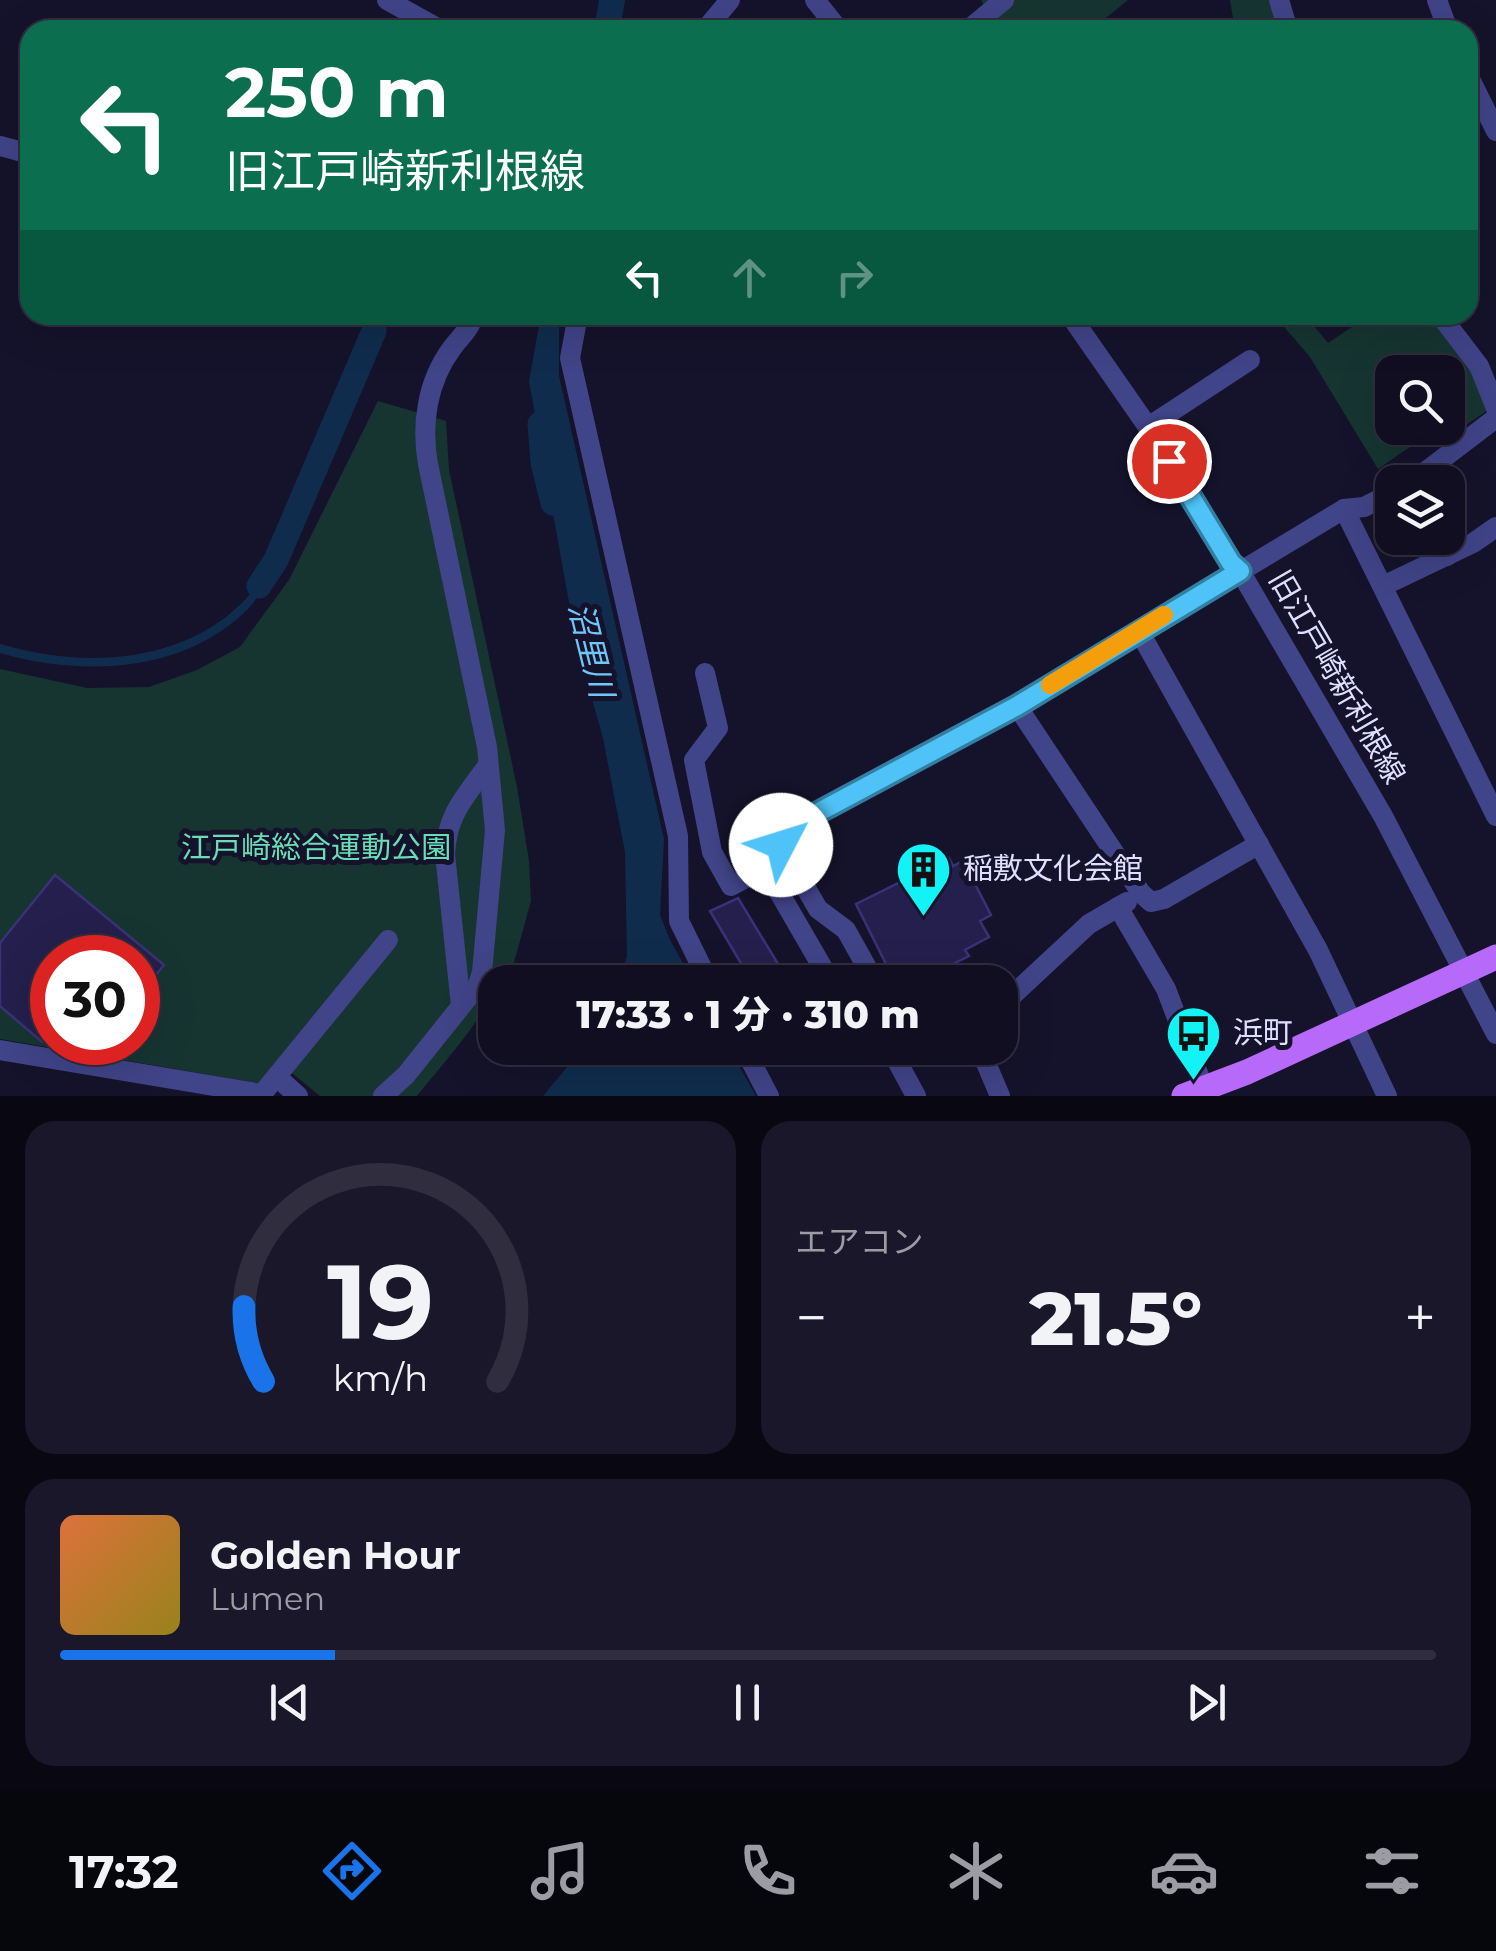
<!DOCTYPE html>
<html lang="ja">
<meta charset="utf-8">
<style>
body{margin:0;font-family:Montserrat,"Noto Sans JP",sans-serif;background:#191729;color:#f1f3f6;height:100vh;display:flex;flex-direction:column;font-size:38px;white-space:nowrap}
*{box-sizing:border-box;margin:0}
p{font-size:32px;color:#9c9ca5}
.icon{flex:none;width:55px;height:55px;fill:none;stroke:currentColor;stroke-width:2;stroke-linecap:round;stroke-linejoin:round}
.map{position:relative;height:1096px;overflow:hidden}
.side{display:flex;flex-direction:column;gap:25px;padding:25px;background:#090812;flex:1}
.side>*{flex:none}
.guide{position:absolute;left:20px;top:20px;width:1458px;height:305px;border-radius:30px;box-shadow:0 10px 40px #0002,0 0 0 2px #302e3e;background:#0b6e4f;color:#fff;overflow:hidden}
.buttons{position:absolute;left:1375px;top:355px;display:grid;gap:20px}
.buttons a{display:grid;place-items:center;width:90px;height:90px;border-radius:20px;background:#100e20;box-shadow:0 10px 40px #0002,0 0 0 2px #302e3e;font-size:50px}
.speed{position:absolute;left:30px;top:935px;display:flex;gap:20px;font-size:50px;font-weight:700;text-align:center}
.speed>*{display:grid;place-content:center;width:130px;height:130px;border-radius:50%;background:#100e20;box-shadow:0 10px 40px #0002,0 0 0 2px #302e3e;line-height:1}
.speed .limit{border:15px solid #d22;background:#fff;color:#111}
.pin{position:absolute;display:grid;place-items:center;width:85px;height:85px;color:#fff;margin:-42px;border:5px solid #fff;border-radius:50%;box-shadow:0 2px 10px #0007}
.me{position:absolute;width:110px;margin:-55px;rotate:50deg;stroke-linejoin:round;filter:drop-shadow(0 0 8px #0008)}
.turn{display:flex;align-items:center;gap:35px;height:210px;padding:0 40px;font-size:45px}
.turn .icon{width:130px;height:130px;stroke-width:2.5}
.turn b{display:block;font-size:70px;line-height:85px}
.lanes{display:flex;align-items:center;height:95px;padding:0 40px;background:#0003;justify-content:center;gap:50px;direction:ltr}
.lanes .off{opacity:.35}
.big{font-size:75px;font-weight:800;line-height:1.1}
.side .widget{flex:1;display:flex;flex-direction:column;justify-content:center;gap:15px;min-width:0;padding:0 35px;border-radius:30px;background:#191729}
.side .dial{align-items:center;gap:0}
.dial svg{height:260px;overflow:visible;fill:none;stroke:#302e3e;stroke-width:7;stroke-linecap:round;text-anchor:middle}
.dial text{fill:#f1f3f6;stroke:none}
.song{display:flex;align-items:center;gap:30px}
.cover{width:120px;height:120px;border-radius:15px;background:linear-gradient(135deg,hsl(20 70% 55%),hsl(50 70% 35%))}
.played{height:10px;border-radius:5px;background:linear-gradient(90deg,#1a73e8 20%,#302e3e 20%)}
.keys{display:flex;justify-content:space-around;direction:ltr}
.heat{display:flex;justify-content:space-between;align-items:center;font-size:55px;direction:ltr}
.side .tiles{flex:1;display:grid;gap:25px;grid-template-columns:1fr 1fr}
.widget:last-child{grid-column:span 2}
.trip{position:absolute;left:478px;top:965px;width:540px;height:100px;border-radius:30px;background:#100e20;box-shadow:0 10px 40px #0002,0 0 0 2px #302e3e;font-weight:800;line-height:100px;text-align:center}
.tabs{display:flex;height:160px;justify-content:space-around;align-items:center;background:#06060d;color:#9c9ca5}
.tabs .icon{width:70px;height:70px}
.tabs .current{color:#1a73e8}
.tabs b{font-size:45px;color:#f1f3f6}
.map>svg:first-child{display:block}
</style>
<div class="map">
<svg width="1496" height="1096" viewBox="0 0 1496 1096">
<rect width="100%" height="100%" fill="#15132b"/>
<!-- green -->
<g fill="#163531" fill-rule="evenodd">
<polygon points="981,0 1128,0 1091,30 998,30"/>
<polygon points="1230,0 1270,0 1282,30 1235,30"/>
<path d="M 1274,315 L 1305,315 L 1328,343 L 1370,315 L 1435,315 L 1476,372 L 1491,408 L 1454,433 L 1433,431 L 1378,469 L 1310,357 ZM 1392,372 L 1448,372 L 1448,428 L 1392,428 Z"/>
<path d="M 378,401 L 446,421 L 449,470 L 517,787 L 529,861 L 531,901 L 513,966 L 501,982 L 495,982 C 495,1007 434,1074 417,1096 L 320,1096 L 281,1064 L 264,1084 L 0,1039 L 0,669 L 87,688 L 149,687 L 197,670 L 240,647 L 289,580 ZM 52,958 L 138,958 L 138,1042 L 52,1042 Z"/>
</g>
<!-- water -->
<g fill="#102c4d">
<polygon points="599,0 625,0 620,30 594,30"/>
<polygon points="541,315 559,315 559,376 664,839 660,915 669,938 693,982 619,982 627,956 625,852 603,738 577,646 529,381"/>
<path d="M 273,557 L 279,564 C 269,578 260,596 248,609 C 184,673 83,677 0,653 L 0,644 C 81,668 178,665 242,603 C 255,590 264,572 273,557 Z"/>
<polygon points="583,1048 729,1048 756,1096 543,1096"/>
</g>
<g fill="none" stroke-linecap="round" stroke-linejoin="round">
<!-- river -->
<g stroke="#102c4d" stroke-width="25">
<polyline points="540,424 543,462 553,503"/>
<polyline points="259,586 276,560 374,331"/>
</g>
</g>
<!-- building -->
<g fill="#241f4c" stroke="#3a3277" stroke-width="2.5">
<polygon points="949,858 953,866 963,861 991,915 980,921 989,937 965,950 969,956 931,975 936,982 895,982 856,904"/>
<polygon points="55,875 164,965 138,997 138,958 52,958 52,1031 42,1042 0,1006 0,943"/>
<polygon points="738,898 789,982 752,982 710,911"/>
</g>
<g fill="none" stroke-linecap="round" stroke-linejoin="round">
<!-- minor -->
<g stroke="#404488" stroke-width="20">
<polyline points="387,0 441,30"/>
<polyline points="815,0 839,30"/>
<polyline points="1279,0 1288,30"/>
<polyline points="1437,0 1448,30"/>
<polyline points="705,30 730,0"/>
<polyline points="968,30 1004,0"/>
<polyline points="1468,75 1496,131"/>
<polyline points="0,146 30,154"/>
<polyline points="578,315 570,358 678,836 679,921 709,982"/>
<polyline points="1070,315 1148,427 1231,563 1240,571 1383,816 1496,1034"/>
<polyline points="1440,315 1479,366 1496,408"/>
<polyline points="1148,427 1250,360"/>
<polyline points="1412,482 1496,418"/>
<polyline points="1344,509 1496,816"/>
<polyline points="1438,538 1447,556"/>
<polyline points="1383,586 1473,543 1496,527"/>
<polyline points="1139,631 1318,950 1387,1096"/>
<polyline points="705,673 718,728 694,760 712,852 731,886 765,868"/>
<polyline points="1017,706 1141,893 1151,902 1164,899 1259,844"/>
<polyline points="781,845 818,909 846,930 875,982"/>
<polyline points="1118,907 1166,989 1204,1089"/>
<polyline points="831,982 765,868 781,845 819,812 1017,706 1344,509 1364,507 1392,493"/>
<polyline points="1002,1005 1089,924 1127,902"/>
<path d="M 461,1006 L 445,854 C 447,814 465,797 488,765"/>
<polyline points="744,1048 769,1096"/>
<polyline points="890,1048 916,1096"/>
<polyline points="0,1050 262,1094 388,940"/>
<polyline points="983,1056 1000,1096"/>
<polyline points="277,1077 298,1096"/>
<path d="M 383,1096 L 406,1075 L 478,985 L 482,972 L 495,830 L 487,747 L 428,464 C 421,424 427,382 452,348 C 461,336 470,329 474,315"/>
</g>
<!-- major -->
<polyline stroke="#b76af9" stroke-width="25" points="1184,1096 1247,1072 1496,957"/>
</g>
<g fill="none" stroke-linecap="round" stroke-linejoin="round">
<defs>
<polyline id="route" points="781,845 819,812 1017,706 1240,571 1231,563 1169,461"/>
</defs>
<!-- route casing -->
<use href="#route" stroke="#337fa1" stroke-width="25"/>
<!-- route -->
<use href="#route" stroke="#4fc3f7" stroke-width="18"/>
<!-- slow -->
<polyline stroke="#f59e0b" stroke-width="18" points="1050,685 1164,615"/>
</g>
<!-- icons -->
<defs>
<symbol id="building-pin" viewBox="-11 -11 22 30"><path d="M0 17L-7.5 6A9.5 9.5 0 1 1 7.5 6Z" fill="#13f3f5" stroke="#15132b"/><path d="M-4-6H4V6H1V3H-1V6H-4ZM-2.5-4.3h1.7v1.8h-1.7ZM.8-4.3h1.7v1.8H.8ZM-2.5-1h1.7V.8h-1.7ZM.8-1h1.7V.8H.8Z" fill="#111"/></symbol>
<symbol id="bus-pin" viewBox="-11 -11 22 30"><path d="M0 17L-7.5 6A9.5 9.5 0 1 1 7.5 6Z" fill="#13f3f5" stroke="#15132b"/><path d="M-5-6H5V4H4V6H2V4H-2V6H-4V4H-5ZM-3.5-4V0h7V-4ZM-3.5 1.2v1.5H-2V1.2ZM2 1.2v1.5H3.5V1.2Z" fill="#111"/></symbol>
</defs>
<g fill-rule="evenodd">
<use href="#building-pin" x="892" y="838" width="63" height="86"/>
<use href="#bus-pin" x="1162" y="1002" width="63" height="86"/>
</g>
<g text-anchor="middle" stroke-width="10" stroke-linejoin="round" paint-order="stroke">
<!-- street labels -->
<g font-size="30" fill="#dfdefe" stroke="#15132b">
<text transform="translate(1337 677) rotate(60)" y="10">旧江戸崎新利根線</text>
</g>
<!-- park labels -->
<g font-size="30" fill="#6bddb6" stroke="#15132b">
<text x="316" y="858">江戸崎総合運動公園</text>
</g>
<!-- poi labels -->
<g font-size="30" fill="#dfdefe" stroke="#15132b" text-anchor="start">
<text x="963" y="879">稲敷文化会館</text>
<text x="1233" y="1043">浜町</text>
</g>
<!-- water labels -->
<g font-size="32" font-style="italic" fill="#71c6f9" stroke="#15132b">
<text transform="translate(591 650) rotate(76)" y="11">沼里川</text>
</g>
</g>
</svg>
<div class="buttons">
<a><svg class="icon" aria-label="search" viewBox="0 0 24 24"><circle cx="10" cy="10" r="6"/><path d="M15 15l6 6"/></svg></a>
<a><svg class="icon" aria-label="layers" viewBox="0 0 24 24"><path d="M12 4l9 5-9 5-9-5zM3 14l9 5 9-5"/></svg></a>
</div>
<div class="speed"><div class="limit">30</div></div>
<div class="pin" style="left:1169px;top:461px;background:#d93025"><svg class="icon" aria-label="arrive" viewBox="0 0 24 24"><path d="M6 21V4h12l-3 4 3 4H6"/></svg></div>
<svg class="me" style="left:781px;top:845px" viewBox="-20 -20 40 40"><circle r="19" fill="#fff"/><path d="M0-13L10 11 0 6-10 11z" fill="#4fc3f7"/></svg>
<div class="trip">17:33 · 1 分 · 310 m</div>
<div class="guide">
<div class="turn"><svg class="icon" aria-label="left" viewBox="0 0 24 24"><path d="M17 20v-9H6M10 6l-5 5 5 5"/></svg><div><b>250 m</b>旧江戸崎新利根線</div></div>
<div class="lanes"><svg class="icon" aria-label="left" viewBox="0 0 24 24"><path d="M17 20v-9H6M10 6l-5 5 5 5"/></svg><svg class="icon off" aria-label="ahead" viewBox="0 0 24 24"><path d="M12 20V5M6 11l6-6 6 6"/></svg><svg class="icon off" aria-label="right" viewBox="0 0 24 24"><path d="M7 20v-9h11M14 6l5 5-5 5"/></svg></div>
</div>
</div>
<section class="side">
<div class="tiles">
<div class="widget dial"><svg viewBox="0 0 100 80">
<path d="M14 69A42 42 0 1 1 86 69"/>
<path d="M14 69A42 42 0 0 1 8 46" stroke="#1a73e8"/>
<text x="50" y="56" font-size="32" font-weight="700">19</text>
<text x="50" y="72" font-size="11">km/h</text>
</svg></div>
<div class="widget"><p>エアコン</p>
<div class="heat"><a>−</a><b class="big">21.5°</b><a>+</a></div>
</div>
<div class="widget">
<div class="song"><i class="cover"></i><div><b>Golden Hour</b><p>Lumen</p></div></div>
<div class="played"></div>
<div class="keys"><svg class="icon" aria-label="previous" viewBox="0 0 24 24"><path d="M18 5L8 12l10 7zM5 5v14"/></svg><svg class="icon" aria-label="pause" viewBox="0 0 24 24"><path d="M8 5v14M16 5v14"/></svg><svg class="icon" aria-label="next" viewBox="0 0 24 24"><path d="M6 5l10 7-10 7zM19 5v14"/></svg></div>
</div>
</div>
</section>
<nav class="tabs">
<b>17:32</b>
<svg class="icon current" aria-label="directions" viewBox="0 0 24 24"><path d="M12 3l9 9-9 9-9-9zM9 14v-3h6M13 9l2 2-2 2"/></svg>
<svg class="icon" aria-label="music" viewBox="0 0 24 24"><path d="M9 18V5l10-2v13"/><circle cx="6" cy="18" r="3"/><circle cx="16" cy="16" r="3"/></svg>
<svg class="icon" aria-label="phone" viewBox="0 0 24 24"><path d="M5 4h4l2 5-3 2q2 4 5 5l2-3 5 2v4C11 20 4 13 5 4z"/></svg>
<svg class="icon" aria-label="climate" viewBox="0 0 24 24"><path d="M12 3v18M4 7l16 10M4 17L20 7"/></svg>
<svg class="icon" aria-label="car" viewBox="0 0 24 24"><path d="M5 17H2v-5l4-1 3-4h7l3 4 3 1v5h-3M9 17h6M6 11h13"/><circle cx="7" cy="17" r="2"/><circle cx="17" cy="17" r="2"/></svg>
<svg class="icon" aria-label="filters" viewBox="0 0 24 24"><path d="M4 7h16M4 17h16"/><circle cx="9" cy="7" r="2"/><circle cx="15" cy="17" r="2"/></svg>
</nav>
